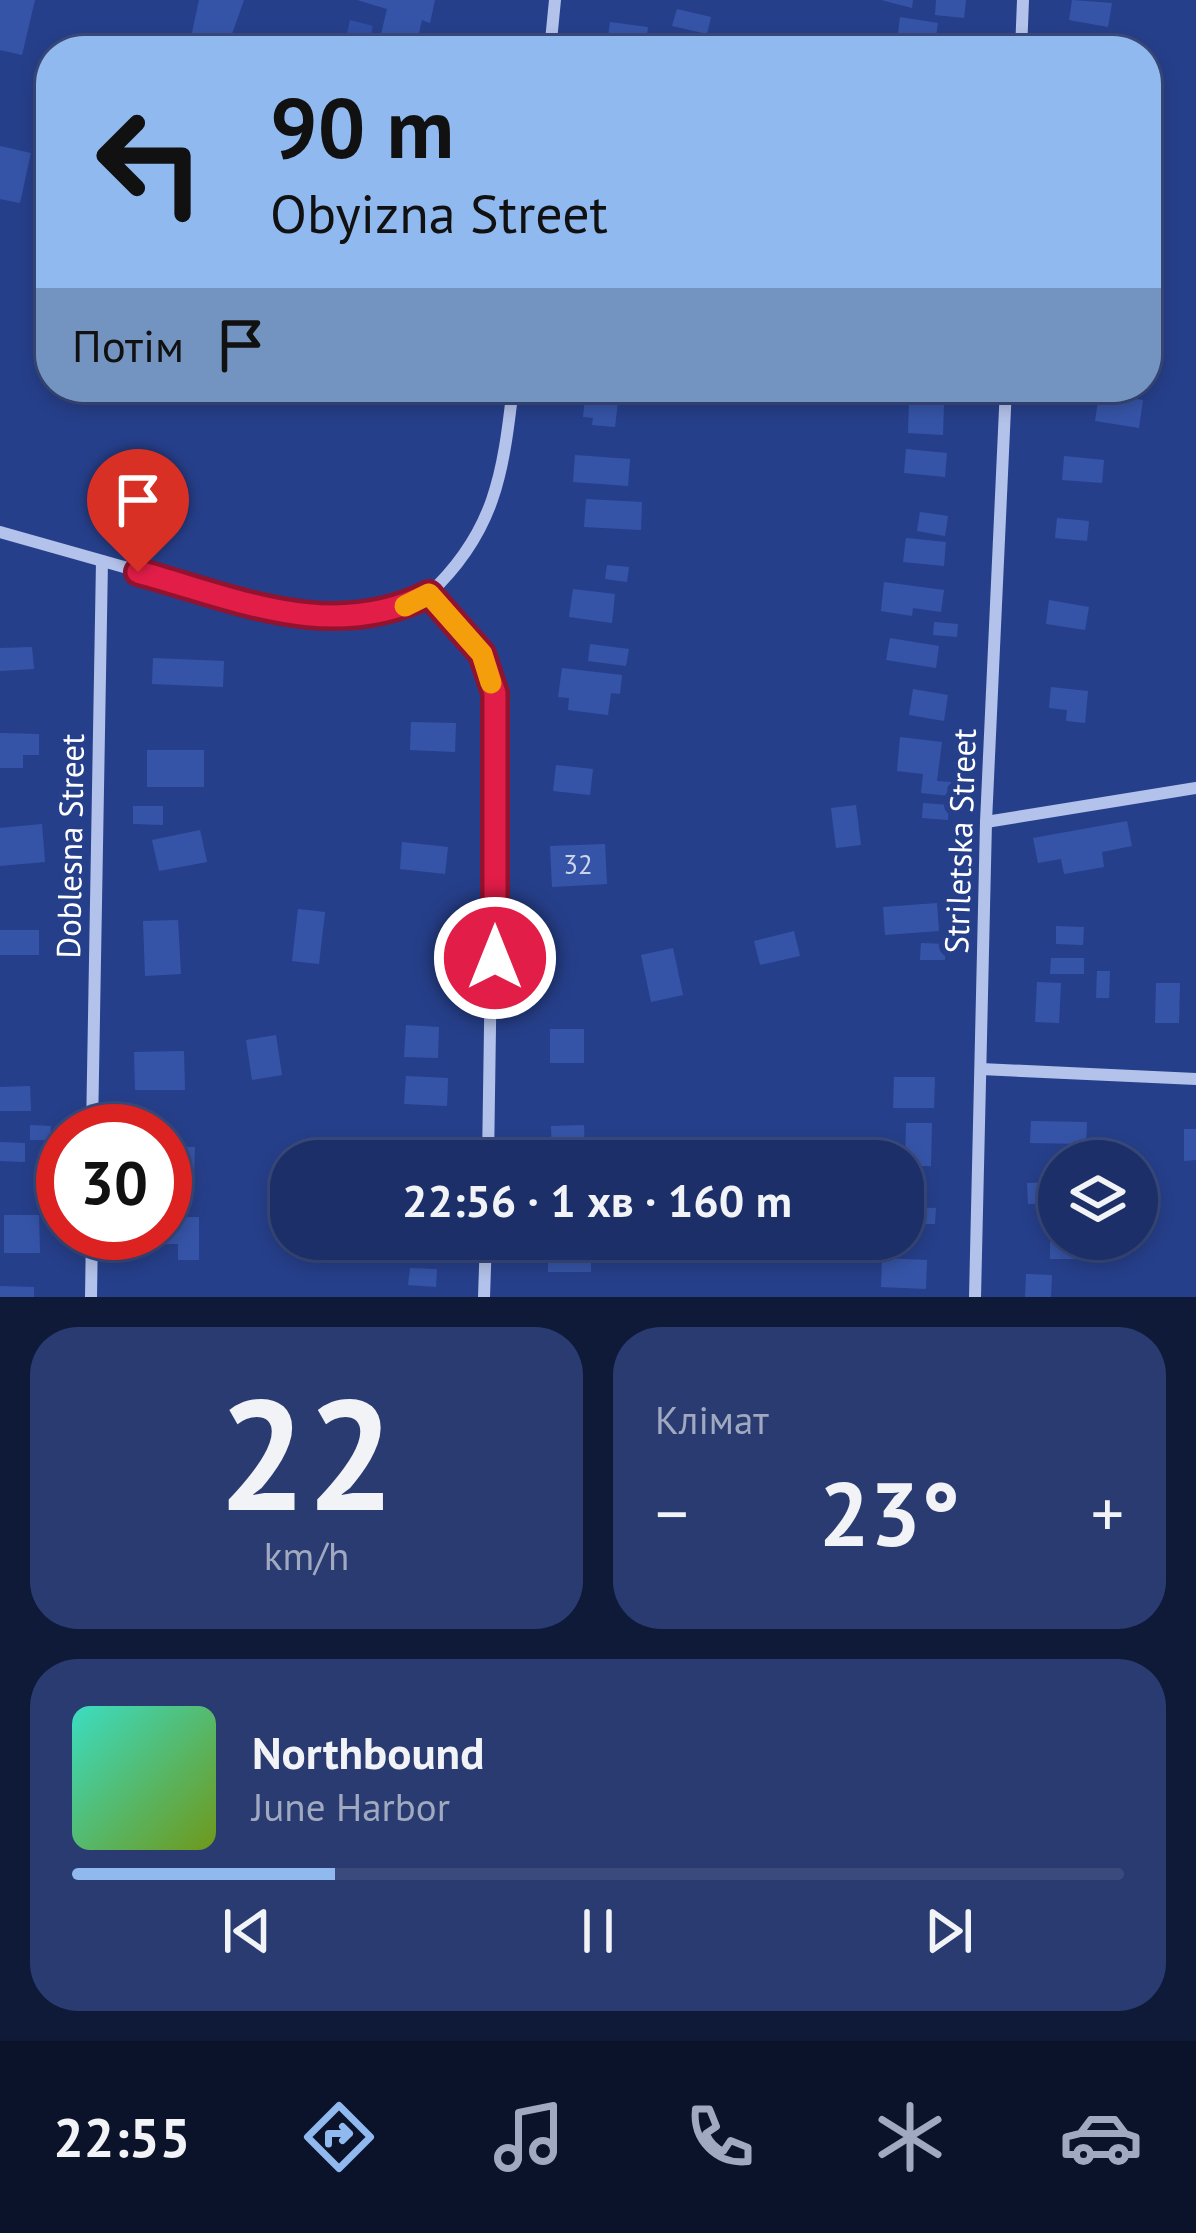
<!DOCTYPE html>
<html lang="uk">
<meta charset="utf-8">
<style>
body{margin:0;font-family:"PT Sans",sans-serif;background:#293b71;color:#f1f3f6;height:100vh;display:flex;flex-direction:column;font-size:45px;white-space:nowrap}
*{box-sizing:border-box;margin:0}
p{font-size:39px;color:#a0a9c0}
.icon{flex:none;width:66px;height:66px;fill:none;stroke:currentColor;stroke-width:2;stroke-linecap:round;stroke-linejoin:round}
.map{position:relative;height:1297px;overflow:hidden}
.details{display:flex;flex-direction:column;gap:30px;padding:30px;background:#0f1a39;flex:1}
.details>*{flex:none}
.top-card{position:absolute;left:36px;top:36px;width:1125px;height:366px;border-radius:48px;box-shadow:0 6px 18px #0003,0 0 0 3px #3a4a7c;background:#90b9f0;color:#111;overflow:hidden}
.fabs{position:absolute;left:1038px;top:1140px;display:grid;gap:24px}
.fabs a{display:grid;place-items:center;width:120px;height:120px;border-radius:50%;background:#1c2f68;box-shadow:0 6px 18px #0003,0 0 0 3px #3a4a7c;font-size:60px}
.speed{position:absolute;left:36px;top:1104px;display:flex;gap:24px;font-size:60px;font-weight:700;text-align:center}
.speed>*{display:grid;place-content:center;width:156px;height:156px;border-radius:50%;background:#1c2f68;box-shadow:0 6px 18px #0003,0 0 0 3px #3a4a7c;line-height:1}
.speed .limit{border:18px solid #d22;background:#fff;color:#111}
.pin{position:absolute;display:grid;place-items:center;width:102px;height:102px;color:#fff;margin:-123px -51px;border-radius:50% 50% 50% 0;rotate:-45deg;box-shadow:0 0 12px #0007}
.pin .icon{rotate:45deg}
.me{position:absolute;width:132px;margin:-66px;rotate:0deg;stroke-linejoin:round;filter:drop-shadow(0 0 9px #0008)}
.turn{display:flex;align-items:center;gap:42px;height:252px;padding:0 36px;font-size:54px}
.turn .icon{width:156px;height:156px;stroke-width:2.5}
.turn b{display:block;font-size:84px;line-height:102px}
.then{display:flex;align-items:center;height:114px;padding:0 36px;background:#0003;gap:24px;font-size:45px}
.big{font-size:90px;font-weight:600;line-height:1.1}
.details .tile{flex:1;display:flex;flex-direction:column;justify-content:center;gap:18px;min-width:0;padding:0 42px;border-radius:48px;background:#293b71}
.details .dial{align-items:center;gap:0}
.dial b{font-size:156px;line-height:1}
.song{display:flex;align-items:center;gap:36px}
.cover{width:144px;height:144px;border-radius:18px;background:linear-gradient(135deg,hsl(170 70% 55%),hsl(80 70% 35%))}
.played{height:12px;border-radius:6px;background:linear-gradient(90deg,#90b9f0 25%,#3a4a7c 25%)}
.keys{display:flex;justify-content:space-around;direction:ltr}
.heat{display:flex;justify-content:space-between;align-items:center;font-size:66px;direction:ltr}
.details .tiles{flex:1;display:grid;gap:30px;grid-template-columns:1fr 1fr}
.tile:last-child{grid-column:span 2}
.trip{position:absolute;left:270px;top:1140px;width:654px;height:120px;border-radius:48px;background:#1c2f68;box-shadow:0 6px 18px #0003,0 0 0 3px #3a4a7c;font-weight:600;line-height:120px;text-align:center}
.tabs{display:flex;height:192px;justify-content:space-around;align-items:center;background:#0b132a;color:#a0a9c0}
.tabs .icon{width:84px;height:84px}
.tabs .on{color:#90b9f0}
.tabs b{font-size:54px;color:#f1f3f6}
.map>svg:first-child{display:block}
</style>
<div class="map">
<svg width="1196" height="1297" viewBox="0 0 1196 1297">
<rect width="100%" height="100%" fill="#263f8a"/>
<!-- green -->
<polygon fill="#304ea2" points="350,20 373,26 367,51 343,51"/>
<!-- building -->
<g fill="#3654a7">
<polygon points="0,0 35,0 22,55 0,50"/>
<polygon points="199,0 244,0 226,51 188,51"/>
<polygon points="357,0 435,0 430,23 422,20 415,51 377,51 387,9"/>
<polygon points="881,0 913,0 912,8"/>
<polygon points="936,0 966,0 964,18 935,15"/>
<polygon points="1072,0 1112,3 1108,27 1069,20"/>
<polygon points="677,9 711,17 707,34 672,26"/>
<polygon points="900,17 938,23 934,51 896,51"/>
<polygon points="610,22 648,27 645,50 607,45"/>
<polygon points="0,146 31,153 20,203 0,199"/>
<polygon points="51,324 51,364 39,361"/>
<polygon points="1099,393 1143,400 1139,428 1095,421"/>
<polygon points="585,398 618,402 615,427 592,425 593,418 583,417"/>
<polygon points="909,403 944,404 943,435 908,433"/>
<polygon points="906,449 947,453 945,477 904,473"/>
<polygon points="575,455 630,459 628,486 573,482"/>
<polygon points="1064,456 1104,460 1102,483 1062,480"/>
<polygon points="586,499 642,502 641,530 584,527"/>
<polygon points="920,512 948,516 945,536 917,531"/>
<polygon points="1057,518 1089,521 1087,541 1055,538"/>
<polygon points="906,538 946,542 944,566 903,562"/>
<polygon points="607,565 629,567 627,582 605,579"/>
<polygon points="884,582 944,590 941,612 913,608 912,616 881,611"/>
<polygon points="573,589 615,594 612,623 569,617"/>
<polygon points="1049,600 1089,607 1085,630 1046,624"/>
<polygon points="934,622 958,624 957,637 933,635"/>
<polygon points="890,638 939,646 936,668 886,660"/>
<polygon points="590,644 629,649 626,666 588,661"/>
<polygon points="32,647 34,669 0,671 0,648"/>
<polygon points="153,658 224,661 223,687 152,684"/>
<polygon points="562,668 622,675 620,694 611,693 608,715 568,710 569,698 558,697"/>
<polygon points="1051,687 1088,691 1085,723 1066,721 1067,710 1049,708"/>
<polygon points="913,689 948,695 944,721 909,715"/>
<polygon points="411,722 456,723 455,752 410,750"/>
<polygon points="0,733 39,734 39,755 23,755 23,768 0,768"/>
<polygon points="900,737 942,742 937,781 951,782 950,796 921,793 923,774 897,771"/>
<rect x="147" y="750" width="57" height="37"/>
<polygon points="556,765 593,769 590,795 553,791"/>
<polygon points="923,803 949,805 948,820 922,818"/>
<polygon points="856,805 861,845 836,848 831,808"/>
<polygon points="133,806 163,806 163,825 133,824"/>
<polygon points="1127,821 1132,846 1102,852 1104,867 1064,874 1061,859 1038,863 1033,838"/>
<polygon points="42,824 45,862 0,866 0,828"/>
<polygon points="200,830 207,862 159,871 152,840"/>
<polygon points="402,842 448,847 445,874 400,869"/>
<polygon points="605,844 607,884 552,887 550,846"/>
<polygon points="937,903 939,931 885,935 883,907"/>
<polygon points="298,909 325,912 319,964 292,961"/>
<polygon points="178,920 181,974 145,976 143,921"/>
<polygon points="1056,926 1084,927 1083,945 1056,944"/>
<rect x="0" y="930" width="39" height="25"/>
<polygon points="794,931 800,956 760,965 754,941"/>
<polygon points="921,943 946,944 945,960 920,960"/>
<polygon points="673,948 683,995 651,1002 641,955"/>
<polygon points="1051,958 1084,958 1084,974 1050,974"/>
<polygon points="1097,971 1110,971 1109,998 1096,998"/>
<polygon points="1037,982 1061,983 1059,1023 1035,1022"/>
<polygon points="1156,983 1180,983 1179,1023 1155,1023"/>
<polygon points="406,1025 439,1027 438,1058 404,1057"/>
<rect x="550" y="1029" width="34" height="34"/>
<polygon points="276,1035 282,1075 252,1080 246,1040"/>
<polygon points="184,1051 185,1090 135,1090 134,1052"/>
<polygon points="406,1076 448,1078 447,1106 404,1104"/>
<polygon points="894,1077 935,1077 934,1108 893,1108"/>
<polygon points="30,1086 31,1111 0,1111 0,1087"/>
<polygon points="1031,1121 1087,1122 1086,1144 1030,1143"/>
<polygon points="906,1123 932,1123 931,1166 905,1166"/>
<polygon points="30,1125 51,1126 50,1140 30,1140"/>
<polygon points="584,1125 585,1161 552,1161 551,1126"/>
<polygon points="1184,1129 1196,1129 1196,1160 1184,1161"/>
<polygon points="417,1137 439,1138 438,1161 416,1161"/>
<polygon points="0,1142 25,1143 25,1162 0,1161"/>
<polygon points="165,1146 195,1147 194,1177 165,1176"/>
<polygon points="1059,1182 1059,1203 1028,1204 1027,1183"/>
<polygon points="904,1207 936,1208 935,1224 904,1224"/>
<polygon points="4,1215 39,1215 40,1253 4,1253"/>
<polygon points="165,1217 199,1217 199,1260 178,1260 178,1244 143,1244 143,1233 165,1233"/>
<rect x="1050" y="1242" width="35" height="17"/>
<rect x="548" y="1243" width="43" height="29"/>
<polygon points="882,1258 927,1260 926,1289 881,1287"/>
<polygon points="410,1268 437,1269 436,1287 408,1285"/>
<polygon points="1026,1274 1052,1275 1051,1297 1025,1297"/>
<polygon points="0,1286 34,1287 34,1297 0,1297"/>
</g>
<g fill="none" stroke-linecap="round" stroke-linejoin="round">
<!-- street -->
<g stroke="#b3c2ea" stroke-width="12">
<polyline points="550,51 555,0"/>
<polyline points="1021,51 1023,0"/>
<polyline points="0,532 248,602 333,621 390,614 429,594"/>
<polyline points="986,822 1196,788"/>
<polyline points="981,1069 1196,1079"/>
<polyline points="92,1131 102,561"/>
<path d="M 488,1161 L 495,693 L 482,654 L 429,594 C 495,532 503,474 513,387"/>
<polyline points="91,1297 92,1233"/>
<polyline points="484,1297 486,1239"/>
<polyline points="975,1297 986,822 1006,387"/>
</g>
</g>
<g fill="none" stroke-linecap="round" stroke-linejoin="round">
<defs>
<path id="route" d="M 138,572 C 237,599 331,643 429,594 L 482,654 L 495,693 L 495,958"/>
</defs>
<!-- route casing -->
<use href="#route" stroke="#92132f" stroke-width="30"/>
<!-- route -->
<use href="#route" stroke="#e11d48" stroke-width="21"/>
<!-- slow -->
<polyline stroke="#f59e0b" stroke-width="21" points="405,606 429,594 482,654 491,683"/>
</g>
<g text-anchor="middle" stroke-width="12" stroke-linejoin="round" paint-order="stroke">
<!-- number labels -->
<g font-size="27" fill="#cdd4e9">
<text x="578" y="874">32</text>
</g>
<!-- street labels -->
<g font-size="33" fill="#fff" stroke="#263f8a">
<text transform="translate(960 841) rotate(-88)" y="12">Striletska Street</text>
<text transform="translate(70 846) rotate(-89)" y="12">Doblesna Street</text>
</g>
</g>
</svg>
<div class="fabs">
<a><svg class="icon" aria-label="layers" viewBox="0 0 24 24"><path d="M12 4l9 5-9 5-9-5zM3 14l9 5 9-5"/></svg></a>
</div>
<div class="speed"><div class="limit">30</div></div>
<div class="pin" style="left:138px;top:572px;background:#d93025"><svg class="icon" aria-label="arrive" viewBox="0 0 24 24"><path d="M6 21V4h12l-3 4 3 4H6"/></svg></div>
<svg class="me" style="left:495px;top:958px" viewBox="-20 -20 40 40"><circle r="17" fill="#e11d48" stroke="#fff" stroke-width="3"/><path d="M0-11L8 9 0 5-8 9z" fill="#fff"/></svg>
<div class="trip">22:56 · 1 хв · 160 m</div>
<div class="top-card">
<div class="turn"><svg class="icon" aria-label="left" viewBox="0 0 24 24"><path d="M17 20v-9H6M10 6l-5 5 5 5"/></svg><div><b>90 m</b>Obyizna Street</div></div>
<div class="then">Потім<svg class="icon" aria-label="arrive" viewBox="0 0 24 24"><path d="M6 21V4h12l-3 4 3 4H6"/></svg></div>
</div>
</div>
<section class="details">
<div class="tiles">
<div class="tile dial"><b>22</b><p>km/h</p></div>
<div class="tile"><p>Клімат</p>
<div class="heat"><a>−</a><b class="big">23°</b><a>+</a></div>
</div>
<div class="tile">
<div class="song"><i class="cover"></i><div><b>Northbound</b><p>June Harbor</p></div></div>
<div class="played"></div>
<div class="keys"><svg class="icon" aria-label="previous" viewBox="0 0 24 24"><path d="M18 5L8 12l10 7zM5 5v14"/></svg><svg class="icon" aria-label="pause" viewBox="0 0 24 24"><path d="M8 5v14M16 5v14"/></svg><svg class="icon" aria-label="next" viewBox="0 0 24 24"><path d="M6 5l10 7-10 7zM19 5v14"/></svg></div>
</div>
</div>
</section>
<nav class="tabs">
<b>22:55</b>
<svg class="icon on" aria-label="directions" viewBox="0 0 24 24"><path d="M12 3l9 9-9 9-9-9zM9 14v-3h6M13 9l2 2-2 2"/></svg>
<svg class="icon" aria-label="music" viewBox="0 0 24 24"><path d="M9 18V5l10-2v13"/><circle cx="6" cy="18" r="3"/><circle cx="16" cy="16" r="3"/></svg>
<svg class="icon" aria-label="phone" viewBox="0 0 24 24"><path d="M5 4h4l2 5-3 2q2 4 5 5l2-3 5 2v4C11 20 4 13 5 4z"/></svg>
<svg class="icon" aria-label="climate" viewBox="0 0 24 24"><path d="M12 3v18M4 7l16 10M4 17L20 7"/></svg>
<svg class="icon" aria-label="car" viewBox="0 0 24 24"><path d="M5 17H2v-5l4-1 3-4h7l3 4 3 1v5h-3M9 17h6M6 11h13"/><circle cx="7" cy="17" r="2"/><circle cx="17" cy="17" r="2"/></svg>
</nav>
